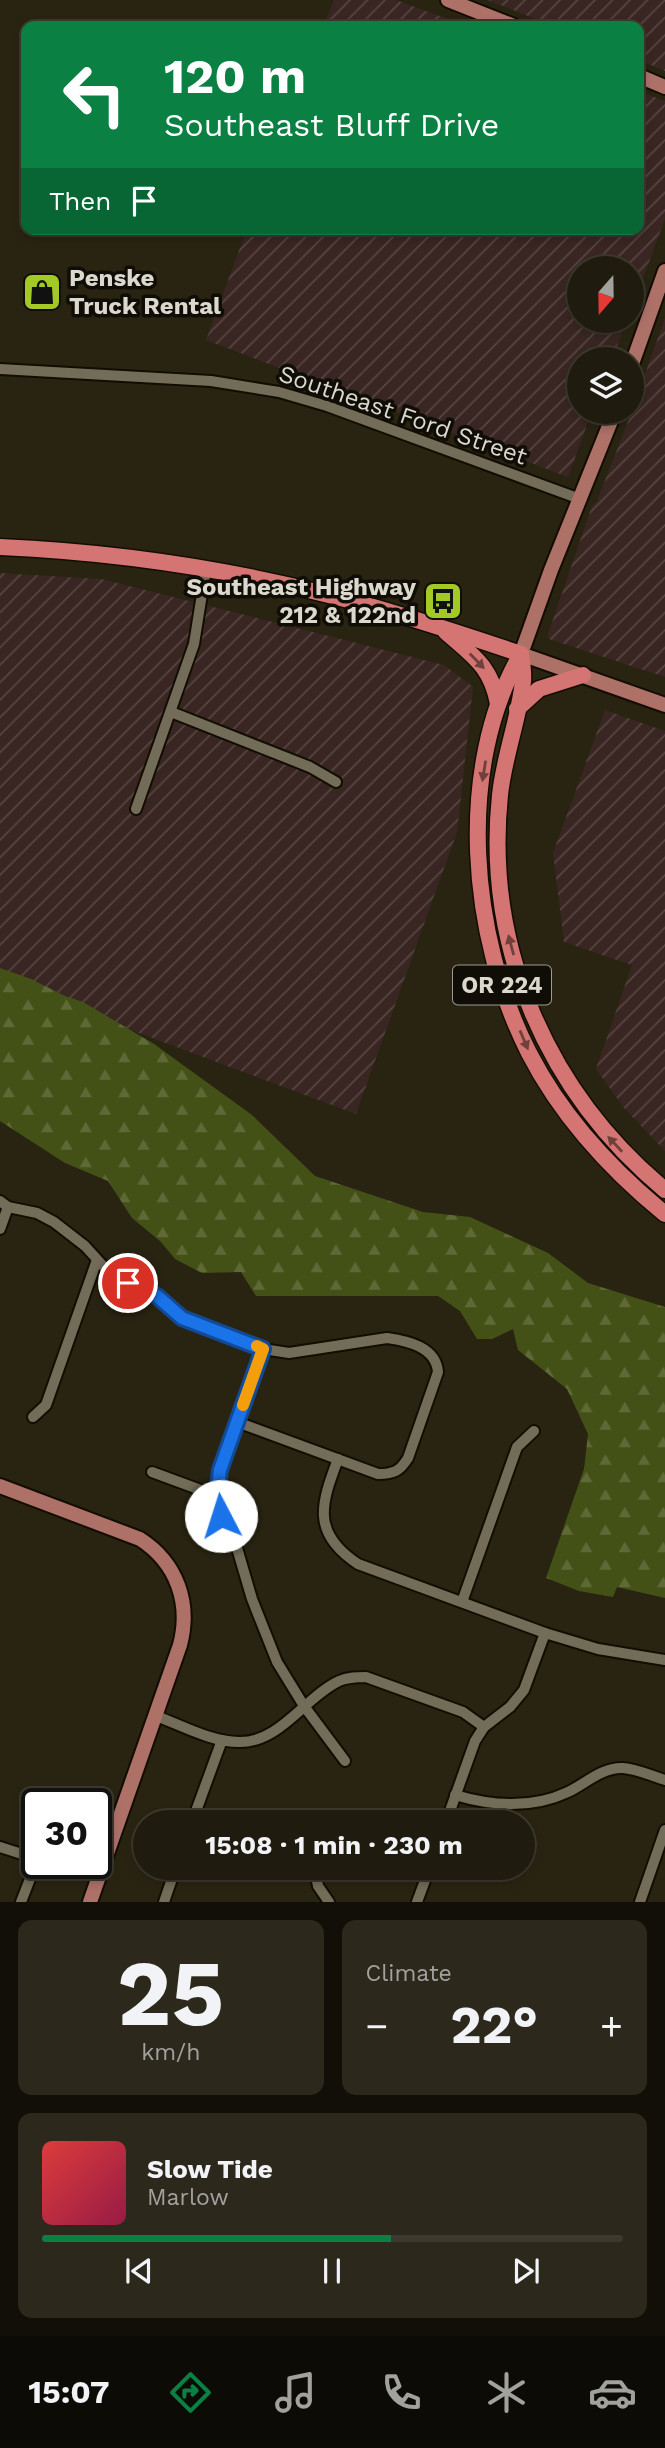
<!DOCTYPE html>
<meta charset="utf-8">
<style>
body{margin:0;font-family:"Work Sans",sans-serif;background:#2c281c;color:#f1f3f6;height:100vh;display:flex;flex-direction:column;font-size:26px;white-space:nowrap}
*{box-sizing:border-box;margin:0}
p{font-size:23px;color:#a1a19e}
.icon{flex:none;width:38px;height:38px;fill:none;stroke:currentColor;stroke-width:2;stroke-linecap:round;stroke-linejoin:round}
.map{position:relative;height:1902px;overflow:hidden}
.drawer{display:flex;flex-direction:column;gap:18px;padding:18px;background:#110f08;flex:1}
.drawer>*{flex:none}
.guide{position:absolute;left:21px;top:21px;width:623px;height:214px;border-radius:14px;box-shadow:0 4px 10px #0003,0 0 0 2px #3c392e;background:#0b8043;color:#fff;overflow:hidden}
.needle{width:46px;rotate:200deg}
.controls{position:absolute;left:567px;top:256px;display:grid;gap:14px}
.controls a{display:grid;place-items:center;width:77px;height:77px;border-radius:50%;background:#1f1b0e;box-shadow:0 4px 10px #0003,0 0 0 2px #3c392e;font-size:35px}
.speed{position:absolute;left:21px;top:1788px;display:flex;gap:14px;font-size:35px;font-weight:700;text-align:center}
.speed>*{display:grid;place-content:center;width:91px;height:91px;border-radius:50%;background:#1f1b0e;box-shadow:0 4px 10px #0003,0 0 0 2px #3c392e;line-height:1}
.speed .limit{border:4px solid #111;border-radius:10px;background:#fff;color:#111}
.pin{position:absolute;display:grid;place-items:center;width:60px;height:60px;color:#fff;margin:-30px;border:4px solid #fff;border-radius:50%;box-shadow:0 2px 7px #0007}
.me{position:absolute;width:77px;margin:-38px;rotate:355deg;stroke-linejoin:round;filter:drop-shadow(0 0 5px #0008)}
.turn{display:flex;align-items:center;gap:24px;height:147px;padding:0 28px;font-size:32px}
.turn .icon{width:91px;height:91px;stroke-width:2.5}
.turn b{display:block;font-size:49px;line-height:60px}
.then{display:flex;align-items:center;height:66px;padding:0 28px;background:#0003;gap:14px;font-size:26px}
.big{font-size:52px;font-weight:700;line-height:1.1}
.drawer .widget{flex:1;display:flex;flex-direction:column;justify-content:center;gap:10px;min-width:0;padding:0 24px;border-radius:14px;background:#2c281c}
.drawer .dial{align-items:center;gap:0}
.dial b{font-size:91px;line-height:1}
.song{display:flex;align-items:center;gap:21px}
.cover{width:84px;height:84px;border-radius:10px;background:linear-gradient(135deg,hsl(0 70% 55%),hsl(340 70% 35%))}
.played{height:7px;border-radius:4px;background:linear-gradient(90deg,#0b8043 60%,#3c392e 60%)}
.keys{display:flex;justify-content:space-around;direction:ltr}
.heat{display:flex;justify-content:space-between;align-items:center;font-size:38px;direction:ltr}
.drawer .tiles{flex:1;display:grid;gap:18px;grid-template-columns:1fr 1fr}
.widget:last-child{grid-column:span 2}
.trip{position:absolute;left:133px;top:1810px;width:402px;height:70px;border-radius:35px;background:#1f1b0e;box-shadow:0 4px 10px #0003,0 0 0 2px #3c392e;font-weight:700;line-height:70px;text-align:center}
.dock{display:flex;height:112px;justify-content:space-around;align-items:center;background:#0c0b06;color:#a1a19e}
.dock .icon{width:49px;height:49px}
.dock .selected{color:#0b8043}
.dock b{font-size:32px;color:#f1f3f6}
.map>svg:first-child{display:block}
</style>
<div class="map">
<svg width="665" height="1902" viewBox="0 0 665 1902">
<defs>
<pattern id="industrial-furrows" width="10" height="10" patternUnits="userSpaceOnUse" patternTransform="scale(1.75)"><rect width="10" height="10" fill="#392622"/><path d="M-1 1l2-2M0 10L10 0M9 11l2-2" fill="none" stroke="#554541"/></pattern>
<pattern id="forest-firs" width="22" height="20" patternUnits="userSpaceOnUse" patternTransform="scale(1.75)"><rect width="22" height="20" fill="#445116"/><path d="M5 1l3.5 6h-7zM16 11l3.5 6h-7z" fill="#5e6937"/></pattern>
</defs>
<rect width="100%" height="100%" fill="#292412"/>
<!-- industrial -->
<g fill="url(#industrial-furrows)">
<polygon points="334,0 396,0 466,26 324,26"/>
<polygon points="488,0 665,0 665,71 639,60 639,26 553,26"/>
<polygon points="639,91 665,101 665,219 632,307 632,268 579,268 579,320 627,320 612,359 579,359 579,411 592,411 568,477 206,340 247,229 639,229"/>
<polygon points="665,318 665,677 549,639 548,634 592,506 597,501 632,411"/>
<polygon points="0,573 101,579 444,665 473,687 457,832 356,1114 0,981"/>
<polygon points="605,710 665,731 665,1151 624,1108 596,1069 632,965 564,942 553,853"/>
</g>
<!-- forest -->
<polygon fill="url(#forest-firs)" points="0,968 31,979 65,996 83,1002 154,1044 252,1115 315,1176 423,1212 470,1217 548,1253 588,1283 665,1307 665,1598 617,1587 613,1597 579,1591 546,1578 584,1469 588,1434 567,1389 518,1350 513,1329 492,1339 477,1339 460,1311 438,1296 256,1296 241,1272 202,1273 175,1259 160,1241 132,1218 108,1181 65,1163 0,1121"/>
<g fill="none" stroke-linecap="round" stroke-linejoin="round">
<defs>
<g id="minor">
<polyline points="0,369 211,381 279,392 327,406 580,499"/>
<polyline points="171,712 310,767 336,782"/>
<polyline points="136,809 194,644 206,569"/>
<path d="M 0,1201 L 8,1207 L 37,1213 L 54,1222 L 85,1246 L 106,1269 L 128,1283 L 157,1296 L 182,1318 L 263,1349 L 289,1353 L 387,1338 C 408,1341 436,1347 438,1372 L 408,1458 C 400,1471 394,1474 378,1474 L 237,1422"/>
<polyline points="0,1229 8,1207"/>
<polyline points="263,1349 220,1470 217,1496 221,1516 237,1548 252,1599 277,1662 304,1706 345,1761"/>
<polyline points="33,1417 46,1405 97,1260"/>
<path d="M 338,1459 C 321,1504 311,1533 358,1564 L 545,1633 L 598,1649 L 665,1660"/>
<polyline points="152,1472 217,1496"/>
<polyline points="462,1602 517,1447 534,1431"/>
<path d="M 156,1716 C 181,1725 211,1742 239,1742 C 280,1743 305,1697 339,1681 C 348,1677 357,1677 366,1677 L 463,1712 L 484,1727"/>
<path d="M 455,1795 C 492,1806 532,1809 568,1792 C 585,1784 602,1767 623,1768 C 637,1769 652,1776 665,1780"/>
<polyline points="192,1822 222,1740"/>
<polyline points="446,1822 475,1741 484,1727 510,1707 524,1690 545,1633"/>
<polyline points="0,1847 25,1855 33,1862 33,1871 21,1902"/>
<polyline points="314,1867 318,1886 329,1902"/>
<polyline points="164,1902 176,1867"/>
<polyline points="417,1902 430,1867"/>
<polyline points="640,1902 665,1830"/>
</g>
<g id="major">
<polyline points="448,0 514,26"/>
<polyline points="639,76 665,87"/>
<polyline points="632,364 665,271"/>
<polyline points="615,411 551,570 521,654 665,705"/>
<path d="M 0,1486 L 140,1539 C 177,1563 191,1603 180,1645 L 90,1902"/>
</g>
<g id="highway">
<path d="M 0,547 C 112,552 224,568 333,596 C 396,612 459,633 521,654"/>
<path d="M 446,632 C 473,656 491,666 498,704"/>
<path d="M 521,654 C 455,769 470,937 529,1053 C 562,1117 610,1169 665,1214"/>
<path d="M 521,654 C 522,663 524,672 523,681 C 519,719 504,756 500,795 C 484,948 548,1093 665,1190"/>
<polyline points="517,709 539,689 583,675"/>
</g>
</defs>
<!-- minor casing -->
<use href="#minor" stroke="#120d00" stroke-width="14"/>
<!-- major casing -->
<use href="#major" stroke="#120d00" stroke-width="18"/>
<!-- highway casing -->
<use href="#highway" stroke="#120d00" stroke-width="19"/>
<!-- minor -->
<use href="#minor" stroke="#726c58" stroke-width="10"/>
<!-- major -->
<use href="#major" stroke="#ad7168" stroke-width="14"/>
<!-- highway -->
<use href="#highway" stroke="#d47473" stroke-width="16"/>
</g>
<!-- one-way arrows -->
<defs><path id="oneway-solid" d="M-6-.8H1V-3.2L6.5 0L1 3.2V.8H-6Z" transform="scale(1.75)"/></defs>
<g fill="#72403c">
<use href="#oneway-solid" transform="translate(477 661) rotate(46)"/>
<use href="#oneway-solid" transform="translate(484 771) rotate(99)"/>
<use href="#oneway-solid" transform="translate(511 945) rotate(-105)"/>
<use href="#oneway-solid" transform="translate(524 1040) rotate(67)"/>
<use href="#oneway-solid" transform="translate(615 1144) rotate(-133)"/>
</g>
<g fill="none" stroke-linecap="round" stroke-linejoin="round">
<defs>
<polyline id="route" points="128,1283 157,1296 182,1318 263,1349 220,1470 217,1496 221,1516"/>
</defs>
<!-- route casing -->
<use href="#route" stroke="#114b97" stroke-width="18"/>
<!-- route -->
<use href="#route" stroke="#1a73e8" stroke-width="12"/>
<!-- slow -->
<polyline stroke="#f59e0b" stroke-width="12" points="243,1405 263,1349 257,1346"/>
</g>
<!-- icons -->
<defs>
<symbol id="shop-square" viewBox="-11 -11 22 22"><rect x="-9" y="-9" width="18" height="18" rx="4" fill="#a3c927" stroke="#0f0d06"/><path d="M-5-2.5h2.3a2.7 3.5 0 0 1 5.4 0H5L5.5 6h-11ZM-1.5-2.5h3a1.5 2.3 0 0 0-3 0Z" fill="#111"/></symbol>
<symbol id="bus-square" viewBox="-11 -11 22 22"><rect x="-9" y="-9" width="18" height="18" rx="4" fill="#a3c927" stroke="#0f0d06"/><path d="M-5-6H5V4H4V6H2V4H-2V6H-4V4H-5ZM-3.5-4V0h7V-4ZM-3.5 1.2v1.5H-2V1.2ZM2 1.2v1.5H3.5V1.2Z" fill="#111"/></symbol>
</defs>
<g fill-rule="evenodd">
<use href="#shop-square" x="20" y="270" width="44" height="44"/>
<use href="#bus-square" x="421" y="579" width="44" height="44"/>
</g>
<g text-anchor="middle" stroke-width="7" stroke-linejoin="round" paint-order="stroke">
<!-- shield labels -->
<rect fill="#0f0d06" stroke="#9e9b91" stroke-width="2" x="453" y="965.5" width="98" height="39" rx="5"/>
<g font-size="23" font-weight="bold" fill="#dbd8cd">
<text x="502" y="993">OR 224</text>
</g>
<!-- poi labels -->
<g font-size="24" font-weight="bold" fill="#dbd8cd" stroke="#0f0d06" text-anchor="start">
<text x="69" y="286">Penske<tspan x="69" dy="28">Truck Rental</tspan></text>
<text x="416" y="595" text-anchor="end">Southeast Highway<tspan x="416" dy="28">212 &amp; 122nd</tspan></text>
</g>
<!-- street labels -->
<g font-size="24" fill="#dbd8cd" stroke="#0f0d06">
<text transform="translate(403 415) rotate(19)" y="8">Southeast Ford Street</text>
</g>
</g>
</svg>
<div class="controls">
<a><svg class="needle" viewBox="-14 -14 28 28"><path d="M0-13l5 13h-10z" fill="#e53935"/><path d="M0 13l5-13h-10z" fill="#a1a19e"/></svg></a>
<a><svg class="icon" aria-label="layers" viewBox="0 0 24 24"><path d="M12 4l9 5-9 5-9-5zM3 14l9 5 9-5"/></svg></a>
</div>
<div class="speed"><div class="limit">30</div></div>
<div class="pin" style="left:128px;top:1283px;background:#d93025"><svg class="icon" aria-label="arrive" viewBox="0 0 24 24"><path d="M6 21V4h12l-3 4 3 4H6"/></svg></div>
<svg class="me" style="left:221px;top:1516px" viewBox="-20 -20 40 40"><circle r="19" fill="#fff"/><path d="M0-13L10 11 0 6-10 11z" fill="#1a73e8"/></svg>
<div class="trip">15:08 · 1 min · 230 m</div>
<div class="guide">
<div class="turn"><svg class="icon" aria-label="left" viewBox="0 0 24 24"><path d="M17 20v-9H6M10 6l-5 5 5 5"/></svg><div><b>120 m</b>Southeast Bluff Drive</div></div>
<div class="then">Then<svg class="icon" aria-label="arrive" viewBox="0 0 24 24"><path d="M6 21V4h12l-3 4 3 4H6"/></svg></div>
</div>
</div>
<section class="drawer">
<div class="tiles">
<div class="widget dial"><b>25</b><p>km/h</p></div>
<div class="widget"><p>Climate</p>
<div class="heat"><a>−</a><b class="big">22°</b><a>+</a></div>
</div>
<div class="widget">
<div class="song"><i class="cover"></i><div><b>Slow Tide</b><p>Marlow</p></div></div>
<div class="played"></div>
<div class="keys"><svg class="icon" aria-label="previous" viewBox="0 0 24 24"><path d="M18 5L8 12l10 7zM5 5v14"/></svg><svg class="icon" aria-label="pause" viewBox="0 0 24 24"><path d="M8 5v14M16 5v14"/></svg><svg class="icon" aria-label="next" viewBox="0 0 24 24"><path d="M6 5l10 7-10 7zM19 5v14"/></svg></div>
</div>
</div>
</section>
<nav class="dock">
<b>15:07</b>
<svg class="icon selected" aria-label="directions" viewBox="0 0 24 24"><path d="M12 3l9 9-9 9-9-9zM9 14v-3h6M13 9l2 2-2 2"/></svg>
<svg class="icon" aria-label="music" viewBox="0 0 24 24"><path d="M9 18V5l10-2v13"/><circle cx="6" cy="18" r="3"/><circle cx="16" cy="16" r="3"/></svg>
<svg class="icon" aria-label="phone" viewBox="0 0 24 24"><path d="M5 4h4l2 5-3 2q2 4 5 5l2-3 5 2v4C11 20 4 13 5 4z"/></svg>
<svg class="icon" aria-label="climate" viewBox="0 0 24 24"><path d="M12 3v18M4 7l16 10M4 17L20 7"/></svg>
<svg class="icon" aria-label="car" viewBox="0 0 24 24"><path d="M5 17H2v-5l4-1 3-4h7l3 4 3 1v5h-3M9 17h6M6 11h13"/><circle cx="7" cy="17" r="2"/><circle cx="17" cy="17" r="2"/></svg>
</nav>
